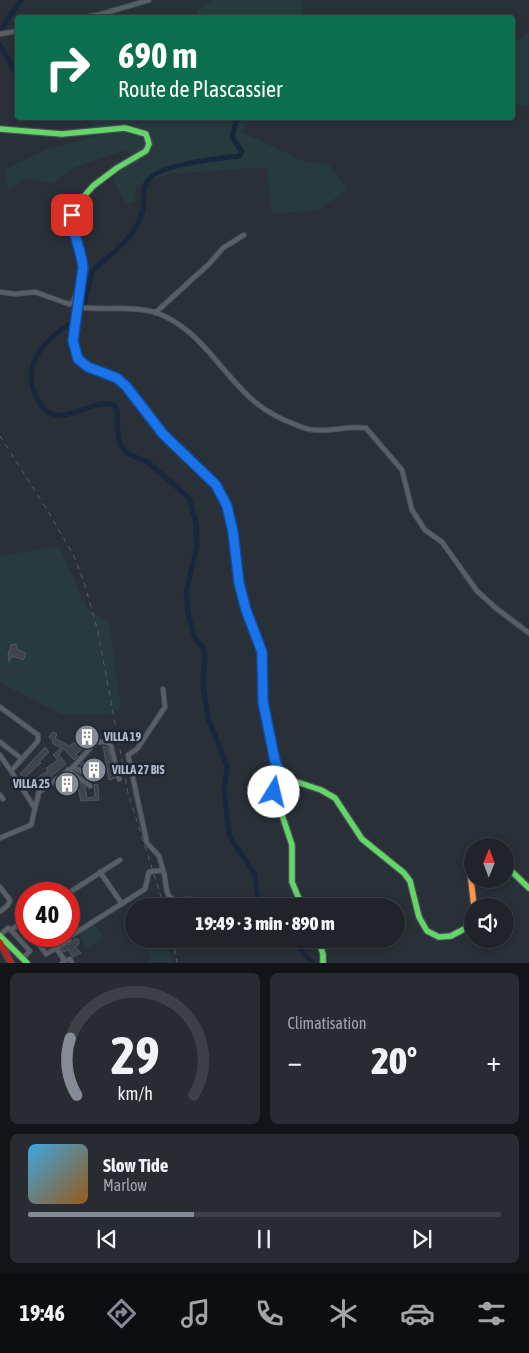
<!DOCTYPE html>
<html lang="fr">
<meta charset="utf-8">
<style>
body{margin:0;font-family:"Asap Condensed",sans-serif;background:#282c32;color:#f1f3f6;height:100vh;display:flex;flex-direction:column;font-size:19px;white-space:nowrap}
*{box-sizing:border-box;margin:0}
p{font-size:16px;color:#a2a4a8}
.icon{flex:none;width:28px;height:28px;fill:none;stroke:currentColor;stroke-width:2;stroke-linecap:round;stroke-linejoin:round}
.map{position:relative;height:963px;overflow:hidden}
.side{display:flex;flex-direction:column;gap:10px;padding:10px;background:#121417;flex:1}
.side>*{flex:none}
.hud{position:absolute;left:15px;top:15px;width:500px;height:105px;border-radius:5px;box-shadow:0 2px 8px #0003,0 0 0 1px #3d4147;background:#0b6e4f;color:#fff;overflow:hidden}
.needle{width:32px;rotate:1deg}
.fabs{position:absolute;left:464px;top:838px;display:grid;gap:10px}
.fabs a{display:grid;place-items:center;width:50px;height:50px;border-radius:50%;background:#20242a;box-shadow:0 2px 8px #0003,0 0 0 1px #3d4147;font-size:25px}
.speed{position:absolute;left:15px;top:882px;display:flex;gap:10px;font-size:25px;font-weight:700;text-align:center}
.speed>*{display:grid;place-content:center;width:65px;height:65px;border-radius:50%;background:#20242a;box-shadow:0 2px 8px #0003,0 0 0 1px #3d4147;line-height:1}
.speed .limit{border:8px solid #d22;background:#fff;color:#111}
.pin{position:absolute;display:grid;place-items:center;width:42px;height:42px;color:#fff;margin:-21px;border-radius:10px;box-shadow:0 2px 8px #0006}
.me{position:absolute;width:55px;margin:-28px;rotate:9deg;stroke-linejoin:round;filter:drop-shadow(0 0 4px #0008)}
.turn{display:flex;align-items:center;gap:18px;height:105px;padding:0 20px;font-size:22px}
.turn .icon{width:65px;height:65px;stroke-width:2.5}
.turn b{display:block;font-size:35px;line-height:42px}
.big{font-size:38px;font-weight:800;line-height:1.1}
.side .tile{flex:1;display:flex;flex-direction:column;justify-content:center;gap:8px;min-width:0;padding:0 18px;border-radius:8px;background:#282c32}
.side .dial{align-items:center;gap:0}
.dial svg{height:130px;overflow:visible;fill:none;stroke:#3d4147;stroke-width:7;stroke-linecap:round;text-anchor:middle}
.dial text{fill:#f1f3f6;stroke:none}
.song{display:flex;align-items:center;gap:15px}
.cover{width:60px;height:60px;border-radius:8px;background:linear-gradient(135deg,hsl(200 70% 55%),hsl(30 70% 35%))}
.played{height:5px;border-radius:2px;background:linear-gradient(90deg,#848b96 35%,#3d4147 35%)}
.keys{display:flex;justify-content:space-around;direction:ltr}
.heat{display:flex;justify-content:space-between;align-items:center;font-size:28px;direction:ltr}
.side .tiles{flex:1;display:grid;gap:10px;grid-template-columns:1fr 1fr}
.tile:last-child{grid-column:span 2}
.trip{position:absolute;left:125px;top:898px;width:280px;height:50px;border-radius:25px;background:#20242a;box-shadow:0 2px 8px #0003,0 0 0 1px #3d4147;font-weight:800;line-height:50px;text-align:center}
.dock{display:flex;height:80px;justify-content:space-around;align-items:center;background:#0d0e11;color:#a2a4a8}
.dock .icon{width:35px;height:35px}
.dock .selected{color:#848b96}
.dock b{font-size:22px;color:#f1f3f6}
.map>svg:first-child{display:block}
</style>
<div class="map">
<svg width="529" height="963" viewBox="0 0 529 963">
<rect width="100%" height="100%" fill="#2a3038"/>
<!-- green -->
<g fill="#273a3e">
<polygon points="213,0 303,0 302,17 196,17 199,9"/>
<polygon points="529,31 529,106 513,105 513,44"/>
<polygon points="92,118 251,118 242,132 303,161 329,165 347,190 318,210 272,214 267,167 168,174 136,186 135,202 127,204 113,181 130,155 126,150 73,168 52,184 27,178 9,189 4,170 45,150 99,135 91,124"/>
<polygon points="59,546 87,608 109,622 121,709 109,714 61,714 0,683 0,556"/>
<polygon points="94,923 103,938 87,948 78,934"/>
<polygon points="146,939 166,939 172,963 150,963"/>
</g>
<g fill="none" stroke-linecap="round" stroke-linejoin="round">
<!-- canal -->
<g stroke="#19273c" stroke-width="5">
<polyline points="0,32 10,15 22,0"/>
<polyline points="0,45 18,76"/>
<path d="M 84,306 L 92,273 L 95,268 C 115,251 136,237 143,210 C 145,200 141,189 148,180 C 159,164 220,158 239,156 L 242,152 L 232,137 L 237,118"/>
<path d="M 72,322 C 49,338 24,358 33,389 C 36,396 39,404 44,409 C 64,428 93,397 114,405 L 117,410 L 118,434 L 120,445 L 128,454 L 148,462 L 189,498 L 196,523 L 197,545 L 186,593 L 188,614 L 195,638 L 203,648 L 205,656 L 203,684 L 208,718 L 227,766 L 224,790 L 229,833 L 231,839 L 255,874 L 257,896 L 262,906"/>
<polyline points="290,939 313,963"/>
</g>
</g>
<!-- building -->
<g fill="#3f444c" stroke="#52575f">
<polygon points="16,644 18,650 26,653 23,660 12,656 9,662 8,655 11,645"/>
<polygon points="53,732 57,734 55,738 69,746 89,734 94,739 76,754 78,756 74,760 63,748 59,755 66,764 44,783 28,791 26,787 29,786 28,783 48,771 46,768 58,760 53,755 61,748 52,743 53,740 49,737"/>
<polygon points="103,746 108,748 115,778 109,780"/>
<polygon points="45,747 49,752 39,762 41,763 24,778 20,774"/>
<polygon points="83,762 91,764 101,776 96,779 89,769 84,768 80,765"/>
<polygon points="79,782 85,787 87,798 95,797 94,785 98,784 99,800 81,801 77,783"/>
<polygon points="75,938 79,940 79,944 75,947 81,953 73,957 68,950 64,952 61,949 71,943"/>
</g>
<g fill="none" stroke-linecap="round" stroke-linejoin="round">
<defs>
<g id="street">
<polyline points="80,18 98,15 149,0"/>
<polyline points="0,34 18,31"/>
<polyline points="0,292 15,294 35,292 69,304 73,302 79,286"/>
<path d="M 78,307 C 103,311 130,305 154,312 C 200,327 220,373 255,402 C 267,412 285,421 299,426 C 321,436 343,425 366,428 L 402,470 L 412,510 L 425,530 L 442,542 L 477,591 L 497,609 L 529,633"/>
<polyline points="155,313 209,264 223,248 244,235"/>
<polyline points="163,689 165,707 137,749 128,755 147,843 159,856 163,870"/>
<polyline points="0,707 38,735 38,741 11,771 0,755"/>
<polyline points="0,742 22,759"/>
<polyline points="73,767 83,772 87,772"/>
<polyline points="68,770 90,786"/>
<polyline points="11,771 34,807"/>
<polyline points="0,795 3,799"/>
<polyline points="0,838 31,825 39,792 73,767 96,742 107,742 111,746 119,779"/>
<polyline points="100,872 122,904"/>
<polyline points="0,887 10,900 8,905 1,911"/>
<polyline points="67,894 120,860"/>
<polyline points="11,930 26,919"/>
<polyline points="0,935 8,928 11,930 30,951 23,958"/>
<polyline points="55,936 61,945"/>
<polyline points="34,937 46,954 56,948"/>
<polyline points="65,961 70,959 72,963"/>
<path d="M 62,963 L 65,961 L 56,948 L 69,940 L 69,937 L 145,889 L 149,872 L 163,870 C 166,878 165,887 168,894 C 174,908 191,891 203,906"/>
</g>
<g id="fast">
<polyline points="0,129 62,134 125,128 146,134 149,144 146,151 117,168 93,186 80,201 72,215 72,227 83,267 73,341 78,359 88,367 117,378 126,386 163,434 213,483"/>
<polyline points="261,653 263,702 278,770 291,780 321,790 335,798 362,839 404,873 410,881 419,917 427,931 439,937 451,936 466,928 472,919"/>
<polyline points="282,775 274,791 292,845 292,882 302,906"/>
<polyline points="505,865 529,888"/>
<polyline points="0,936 27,963"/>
<polyline points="318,939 323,954 323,963"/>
</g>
<g id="slow">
<path d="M 213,483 C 238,507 233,551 239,583 C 243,607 255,629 261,653"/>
<polyline points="472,860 470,872 474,906"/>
</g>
<polyline id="jam" points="0,942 11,963"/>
</defs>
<!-- street casing -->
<use href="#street" stroke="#484c55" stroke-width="6"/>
<!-- fast casing -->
<use href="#fast" stroke="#484c55" stroke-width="8"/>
<!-- slow casing -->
<use href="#slow" stroke="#484c55" stroke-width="8"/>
<!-- jam casing -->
<use href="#jam" stroke="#484c55" stroke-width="8"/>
<!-- street -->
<use href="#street" stroke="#5a5e66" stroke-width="4"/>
<!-- fast -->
<use href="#fast" stroke="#63d668" stroke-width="5.5"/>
<!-- slow -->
<use href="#slow" stroke="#ff974d" stroke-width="5.5"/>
<!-- jam -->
<use href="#jam" stroke="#b3261e" stroke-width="5.5"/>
<!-- rail -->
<g stroke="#595d64" stroke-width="1" stroke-dasharray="5 5" stroke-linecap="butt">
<polyline points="0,436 49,513 74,556 84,582 98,632 128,793 164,906"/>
<polyline points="173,939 177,963"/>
</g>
</g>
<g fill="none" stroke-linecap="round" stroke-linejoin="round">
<defs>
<path id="route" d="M 72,215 C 72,233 81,249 83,267 L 73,341 L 78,359 L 88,367 L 117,378 L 126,386 L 163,434 L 216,485 L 227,506 L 233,532 L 239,583 L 246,610 L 262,652 L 263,702 L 275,761 L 282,776 L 276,784 L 274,792"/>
</defs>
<!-- route casing -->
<use href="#route" stroke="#114b97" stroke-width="12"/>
<!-- route -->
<use href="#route" stroke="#1a73e8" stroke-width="9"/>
</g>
<!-- icons -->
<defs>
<symbol id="building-disc" viewBox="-11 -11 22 22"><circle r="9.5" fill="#848b96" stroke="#1d2633"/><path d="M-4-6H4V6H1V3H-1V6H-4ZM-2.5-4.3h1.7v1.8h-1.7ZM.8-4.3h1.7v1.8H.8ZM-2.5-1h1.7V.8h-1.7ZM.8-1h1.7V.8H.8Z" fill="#fff"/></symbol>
</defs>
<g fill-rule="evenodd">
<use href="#building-disc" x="73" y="723" width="28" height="28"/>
<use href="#building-disc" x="80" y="756" width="28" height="28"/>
<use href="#building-disc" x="53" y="770" width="28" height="28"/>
</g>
<g text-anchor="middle" stroke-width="5" stroke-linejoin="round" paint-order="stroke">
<!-- poi labels -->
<g font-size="12" font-weight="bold" fill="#b4bcc9" stroke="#1d2633" text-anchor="start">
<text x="104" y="741">VILLA 19</text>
<text x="112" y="774">VILLA 27 BIS</text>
<text x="50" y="788" text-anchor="end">VILLA 25</text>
</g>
</g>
</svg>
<div class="fabs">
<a><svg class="needle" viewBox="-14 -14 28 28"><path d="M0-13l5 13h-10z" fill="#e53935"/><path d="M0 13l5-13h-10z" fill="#a2a4a8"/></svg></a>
<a><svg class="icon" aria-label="sound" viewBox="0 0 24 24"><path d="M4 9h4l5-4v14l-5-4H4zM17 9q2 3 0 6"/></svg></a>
</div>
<div class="speed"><div class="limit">40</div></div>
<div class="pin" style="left:72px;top:215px;background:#d93025"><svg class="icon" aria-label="arrive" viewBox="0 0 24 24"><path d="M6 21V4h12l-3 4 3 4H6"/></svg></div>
<svg class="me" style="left:274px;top:792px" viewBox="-20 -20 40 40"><circle r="19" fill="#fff"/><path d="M0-13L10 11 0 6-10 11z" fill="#1a73e8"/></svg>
<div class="trip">19:49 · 3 min · 890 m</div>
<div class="hud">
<div class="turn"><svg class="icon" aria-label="right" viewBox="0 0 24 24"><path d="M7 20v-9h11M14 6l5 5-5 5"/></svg><div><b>690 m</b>Route de Plascassier</div></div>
</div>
</div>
<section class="side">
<div class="tiles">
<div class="tile dial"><svg viewBox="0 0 100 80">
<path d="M14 69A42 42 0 1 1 86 69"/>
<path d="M14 69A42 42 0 0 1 10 34" stroke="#848b96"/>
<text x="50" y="56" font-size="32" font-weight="700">29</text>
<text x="50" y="72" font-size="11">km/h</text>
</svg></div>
<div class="tile"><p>Climatisation</p>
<div class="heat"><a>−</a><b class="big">20°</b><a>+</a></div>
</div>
<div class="tile">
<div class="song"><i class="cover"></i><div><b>Slow Tide</b><p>Marlow</p></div></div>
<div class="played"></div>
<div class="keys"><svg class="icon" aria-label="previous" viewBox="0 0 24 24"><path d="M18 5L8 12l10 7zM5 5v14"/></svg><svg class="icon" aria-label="pause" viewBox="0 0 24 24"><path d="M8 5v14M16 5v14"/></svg><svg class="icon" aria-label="next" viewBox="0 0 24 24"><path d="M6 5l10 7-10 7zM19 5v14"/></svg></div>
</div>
</div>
</section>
<nav class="dock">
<b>19:46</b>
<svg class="icon selected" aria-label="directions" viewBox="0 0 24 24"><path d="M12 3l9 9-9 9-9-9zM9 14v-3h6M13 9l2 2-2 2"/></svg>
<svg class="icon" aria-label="music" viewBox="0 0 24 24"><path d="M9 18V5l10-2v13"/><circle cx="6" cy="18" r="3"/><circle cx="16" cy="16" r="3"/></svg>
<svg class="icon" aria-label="phone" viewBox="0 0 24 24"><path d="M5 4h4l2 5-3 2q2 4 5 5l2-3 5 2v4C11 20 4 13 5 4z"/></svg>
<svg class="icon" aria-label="climate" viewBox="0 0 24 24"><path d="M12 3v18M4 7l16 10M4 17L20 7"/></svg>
<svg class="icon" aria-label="car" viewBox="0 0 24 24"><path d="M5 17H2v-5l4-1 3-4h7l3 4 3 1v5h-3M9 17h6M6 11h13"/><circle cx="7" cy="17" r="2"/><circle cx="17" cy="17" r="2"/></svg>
<svg class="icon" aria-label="filters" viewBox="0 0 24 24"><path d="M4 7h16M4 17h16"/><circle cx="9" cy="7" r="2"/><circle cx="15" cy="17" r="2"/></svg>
</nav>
